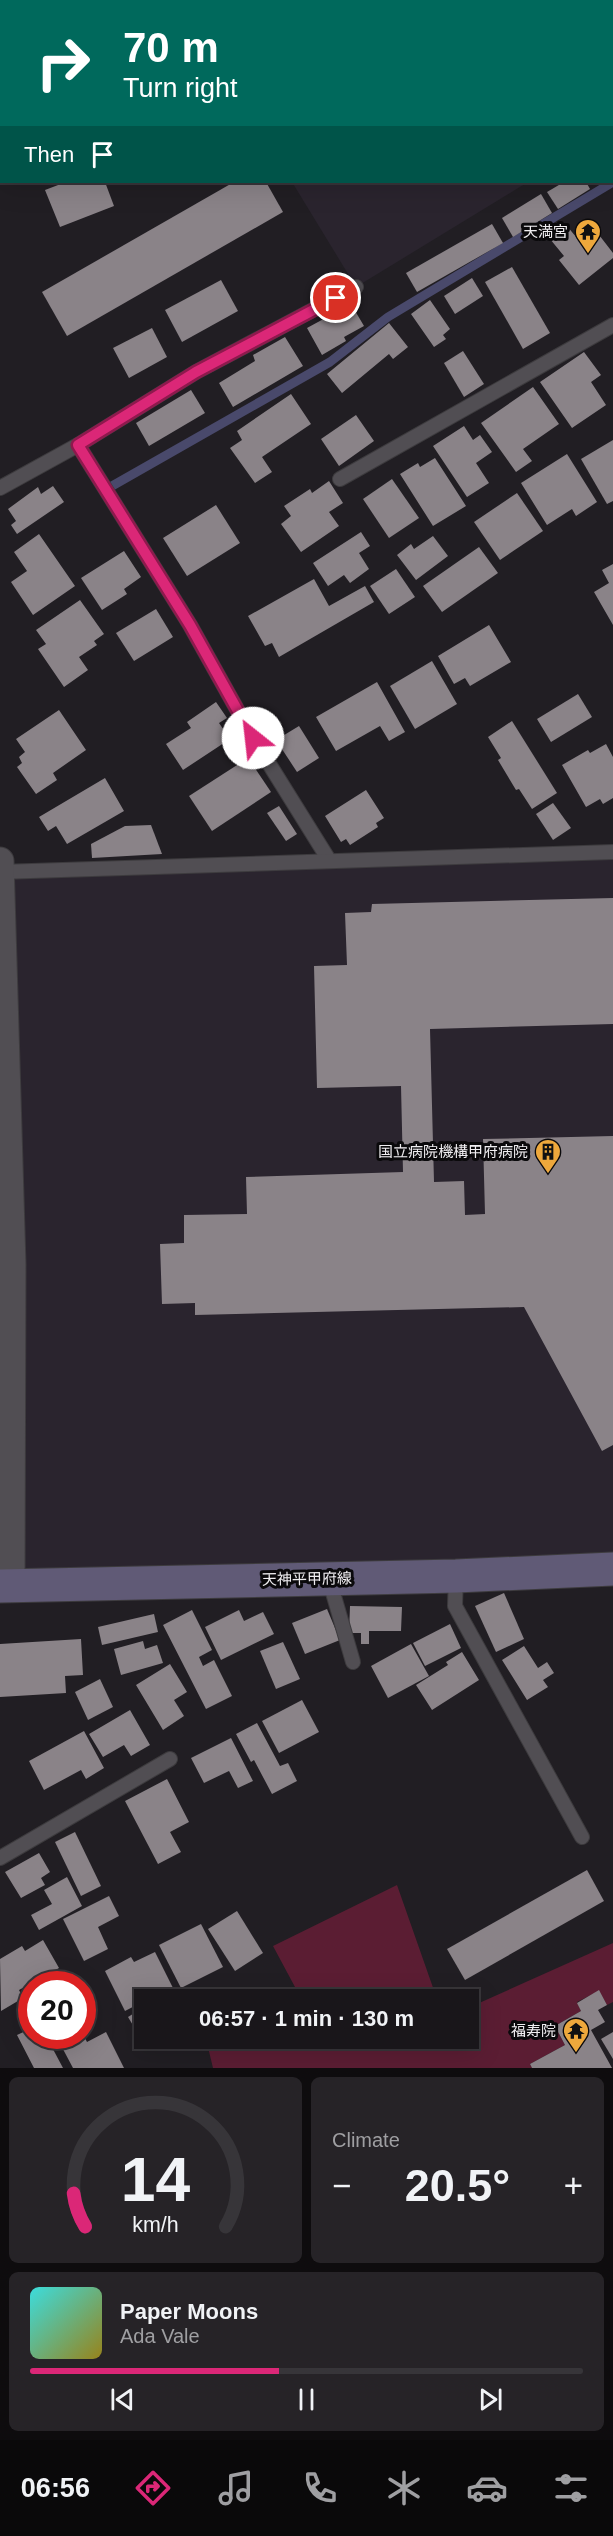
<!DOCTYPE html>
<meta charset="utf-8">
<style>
body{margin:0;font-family:Helvetica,"Noto Sans JP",sans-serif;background:#262327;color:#f1f3f6;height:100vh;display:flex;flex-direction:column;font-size:22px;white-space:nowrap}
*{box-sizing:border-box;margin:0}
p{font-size:20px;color:#9f9fa2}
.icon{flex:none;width:33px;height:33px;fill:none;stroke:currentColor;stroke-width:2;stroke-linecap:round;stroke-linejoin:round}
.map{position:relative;height:2068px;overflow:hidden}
.details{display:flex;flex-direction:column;gap:9px;padding:9px;background:#0e0c0e;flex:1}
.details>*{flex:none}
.banner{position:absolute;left:0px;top:0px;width:614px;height:183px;box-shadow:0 6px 24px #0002,0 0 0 2px #373539;background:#00695c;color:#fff;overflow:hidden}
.speed{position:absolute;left:18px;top:1971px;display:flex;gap:12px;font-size:30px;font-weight:700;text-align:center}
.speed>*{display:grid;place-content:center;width:78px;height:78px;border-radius:50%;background:#19161a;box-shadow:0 6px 24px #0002,0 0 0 2px #373539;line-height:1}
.speed .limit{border:9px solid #d22;background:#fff;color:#111}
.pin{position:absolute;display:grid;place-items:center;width:51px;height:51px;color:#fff;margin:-26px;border:3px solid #fff;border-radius:50%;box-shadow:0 2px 6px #0007}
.me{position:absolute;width:66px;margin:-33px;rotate:331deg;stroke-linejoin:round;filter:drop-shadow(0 0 4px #0008)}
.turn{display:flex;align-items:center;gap:21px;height:126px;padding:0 24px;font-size:27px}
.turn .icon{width:78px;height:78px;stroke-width:2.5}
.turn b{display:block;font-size:42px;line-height:51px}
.then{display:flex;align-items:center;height:57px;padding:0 24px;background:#0003;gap:12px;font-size:22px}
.big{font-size:45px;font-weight:700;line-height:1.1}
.details .tile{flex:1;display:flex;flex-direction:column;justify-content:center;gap:9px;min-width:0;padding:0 21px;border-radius:9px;background:#262327}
.details .dial{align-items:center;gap:0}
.dial svg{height:156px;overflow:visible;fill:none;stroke:#373539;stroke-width:7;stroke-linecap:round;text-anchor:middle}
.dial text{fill:#f1f3f6;stroke:none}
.song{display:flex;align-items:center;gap:18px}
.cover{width:72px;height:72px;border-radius:9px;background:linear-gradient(135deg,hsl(180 70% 55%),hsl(50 70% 35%))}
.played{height:6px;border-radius:3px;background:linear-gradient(90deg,#db2777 45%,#373539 45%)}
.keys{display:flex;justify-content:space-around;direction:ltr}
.heat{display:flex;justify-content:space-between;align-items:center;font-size:33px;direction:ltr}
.details .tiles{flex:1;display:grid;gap:9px;grid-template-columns:1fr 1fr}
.tile:last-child{grid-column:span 2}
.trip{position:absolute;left:134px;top:1989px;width:345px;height:60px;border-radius:0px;background:#19161a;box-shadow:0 6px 24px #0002,0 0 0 2px #373539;font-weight:700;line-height:60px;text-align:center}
.tabs{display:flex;height:96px;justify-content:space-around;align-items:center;background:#0a090a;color:#9f9fa2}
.tabs .icon{width:42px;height:42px}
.tabs .on{color:#db2777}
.tabs b{font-size:27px;color:#f1f3f6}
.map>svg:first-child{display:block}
</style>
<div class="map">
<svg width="613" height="2068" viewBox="0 0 613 2068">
<rect width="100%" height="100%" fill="#211e23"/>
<!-- built -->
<g fill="#2a242e">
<polygon points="326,0 613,0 613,130 612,2"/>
<polygon points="292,182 528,182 356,287"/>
<polygon points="613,852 613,1569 11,1586 0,872"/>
</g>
<!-- green -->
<g fill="#5b1d33">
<polygon points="397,1885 437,1999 268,1999 295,1987 273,1946"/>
<polygon points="613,1943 613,2002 607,2005 599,1991 577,2002 581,2011 555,2026 565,2045 530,2064 532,2068 213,2068 206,2039 468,2038 468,2008"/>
</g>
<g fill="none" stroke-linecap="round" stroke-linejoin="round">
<!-- stream -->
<polyline stroke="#49496b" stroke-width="9" points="105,490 330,362 388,317 613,182"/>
</g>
<!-- building -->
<g fill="#8a8388">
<polygon points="66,182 105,182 114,206 60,227 45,190"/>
<polygon points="234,182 266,182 283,212 67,336 42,292"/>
<polygon points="564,182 586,182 590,189 558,209 547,192"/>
<polygon points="541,194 552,213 513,237 502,218"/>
<polygon points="492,224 503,243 417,292 406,273"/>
<polygon points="567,226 581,243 596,231 613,253 613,258 579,285 559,260 564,256 550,239"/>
<polygon points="512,267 550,333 523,349 485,282"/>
<polygon points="472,278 483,296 455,314 444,296"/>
<polygon points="221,280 238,311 182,342 165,310"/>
<polygon points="430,300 450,329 443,335 446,339 434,347 411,314"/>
<polygon points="351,304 364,326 344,337 346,341 322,355 307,328"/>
<polygon points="389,323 408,347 393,359 389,354 342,393 327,374"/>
<polygon points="152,328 167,357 129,378 113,348"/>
<polygon points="285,337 303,366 233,407 219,383 255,361 253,355"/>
<polygon points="463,351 484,384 464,397 444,363"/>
<polygon points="584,352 601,375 591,382 606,405 572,428 540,382"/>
<polygon points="533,387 559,424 523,449 532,461 516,472 481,423"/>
<polygon points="191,390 205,413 149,446 136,423"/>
<polygon points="291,394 311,424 262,457 272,472 255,483 230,448 242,440 237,431"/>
<polygon points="356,415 374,441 339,466 321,439"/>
<polygon points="464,426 473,440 480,435 492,452 476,463 489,483 467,497 433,446"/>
<polygon points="613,440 613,501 607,504 581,459"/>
<polygon points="567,454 597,502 576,516 572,509 547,525 521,483"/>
<polygon points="435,458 466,506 433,526 400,474 418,463 420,467"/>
<polygon points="392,479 419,518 389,538 363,499"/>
<polygon points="329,481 343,503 329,512 339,526 301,552 281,524 291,516 284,506 310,489 312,493"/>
<polygon points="53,486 64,502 17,534 11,525 16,521 8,509 38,487 41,494"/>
<polygon points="517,493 543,531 500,560 474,522"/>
<polygon points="216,505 240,543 187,576 163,538"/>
<polygon points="361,532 370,546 359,553 369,569 350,583 344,575 328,586 313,563"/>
<polygon points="39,534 75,586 33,615 11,582 27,571 14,552"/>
<polygon points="433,536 448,556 416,580 397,555 411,544 414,549"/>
<polygon points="479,547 498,573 442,612 423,586"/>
<polygon points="124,551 141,577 124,589 127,594 102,610 81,578"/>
<polygon points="613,564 613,625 594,592 609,583 602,570"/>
<polygon points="396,569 415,597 389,614 370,586"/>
<polygon points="314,579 329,606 365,586 374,602 279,657 272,643 265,646 248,616"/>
<polygon points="80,600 104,634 94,641 97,645 79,657 88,670 64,687 38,649 46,644 36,630"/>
<polygon points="156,609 173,637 134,661 116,633"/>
<polygon points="489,625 511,662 470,686 465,678 454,684 438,656"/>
<polygon points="432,661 457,704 415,729 390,686"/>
<polygon points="377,682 405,732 389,741 380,726 336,751 316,717"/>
<polygon points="578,694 592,717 551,742 537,719"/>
<polygon points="216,702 227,718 219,723 230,739 183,770 166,744 191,728 187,722"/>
<polygon points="59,710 86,750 53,773 57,780 36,794 17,767 22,763 19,757 25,752 16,739"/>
<polygon points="512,721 557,793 532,809 519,789 516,790 498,760 501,758 488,737"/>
<polygon points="299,726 319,758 297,772 276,740"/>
<polygon points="606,744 613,757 613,798 603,804 600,799 586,807 562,765 588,750 590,753"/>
<polygon points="248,758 271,792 212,831 189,796"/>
<polygon points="105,778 124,811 67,844 56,826 48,831 39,817"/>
<polygon points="366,790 384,818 376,823 378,827 350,845 346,839 341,842 325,816"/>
<polygon points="553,803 571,828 553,840 536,814"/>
<polygon points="279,806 297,834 286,841 267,813"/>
<polygon points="151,825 162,854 92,858 91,844 125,826"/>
<polygon points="613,898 613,1024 430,1029 434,1182 464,1181 465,1215 485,1214 483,1139 613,1136 613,1445 602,1451 524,1307 195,1315 195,1303 162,1304 160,1244 184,1243 184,1215 247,1214 246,1177 403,1172 401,1086 317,1088 314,966 347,965 345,913 371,912 372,904"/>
<polygon points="504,1593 524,1639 496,1652 475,1606"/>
<polygon points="350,1606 402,1607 401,1631 369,1631 369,1644 361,1644 361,1633 349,1633"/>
<polygon points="327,1609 340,1640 305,1654 292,1623"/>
<polygon points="192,1610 212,1650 199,1657 203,1666 214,1660 232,1696 206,1709 163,1625"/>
<polygon points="239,1610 244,1621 263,1612 274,1634 221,1660 205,1627"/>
<polygon points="154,1614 158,1632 102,1645 98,1627"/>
<polygon points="450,1624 461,1648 425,1666 413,1643"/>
<polygon points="81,1639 83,1675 65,1676 66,1693 0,1697 0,1644"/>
<polygon points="143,1641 145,1649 157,1645 163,1663 121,1675 114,1649"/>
<polygon points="283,1642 300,1679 276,1689 260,1651"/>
<polygon points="411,1644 429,1676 388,1698 371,1666"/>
<polygon points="524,1646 538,1668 547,1662 554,1673 543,1680 548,1687 527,1700 502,1660"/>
<polygon points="462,1652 479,1680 432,1710 416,1685 448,1665 446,1662"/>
<polygon points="170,1664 187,1692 174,1700 184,1716 163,1730 136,1685"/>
<polygon points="100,1679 113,1707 88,1720 75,1692"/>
<polygon points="302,1700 319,1732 279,1753 262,1721"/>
<polygon points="130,1710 150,1745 131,1756 124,1745 103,1757 89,1734"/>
<polygon points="257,1723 280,1766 288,1763 297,1781 272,1794 254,1760 251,1762 236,1734"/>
<polygon points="84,1731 104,1768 86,1779 81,1770 44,1790 29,1761"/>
<polygon points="231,1738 253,1781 238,1788 229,1771 204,1783 191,1758"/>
<polygon points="167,1779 189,1822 170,1832 181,1852 158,1864 125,1801"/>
<polygon points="75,1832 101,1886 81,1896 55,1842"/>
<polygon points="39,1853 50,1872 41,1878 45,1885 21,1898 5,1872"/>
<polygon points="587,1870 604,1901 465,1980 447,1949"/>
<polygon points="67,1877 82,1906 39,1930 31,1915 52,1904 44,1890"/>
<polygon points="109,1896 119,1916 98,1927 108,1949 84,1961 63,1919"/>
<polygon points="237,1911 263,1953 235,1971 208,1929"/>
<polygon points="201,1924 223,1967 181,1988 159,1945"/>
<polygon points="43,1940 59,1968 19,1990 23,1998 1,2011 0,1959 22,1946 25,1951"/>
<polygon points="155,1952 178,1998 174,2000 150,1998 125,2011 105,1971 131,1957 134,1962"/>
<polygon points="599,1990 607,2005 598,2010 605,2022 591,2030 612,2068 532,2068 530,2064 565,2045 555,2026 581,2011 577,2003"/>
<polygon points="82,1992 93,2011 82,2016"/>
<polygon points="144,2007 144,2035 140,2037 128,2017"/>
<polygon points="32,2028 32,2036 46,2036 63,2068 34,2068 17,2035"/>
<polygon points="106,2032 124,2068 73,2068 56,2036 84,2036 87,2042"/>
<polygon points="613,2032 613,2059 601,2039"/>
</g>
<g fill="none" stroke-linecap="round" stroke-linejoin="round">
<defs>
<g id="service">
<polyline points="60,2 63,0"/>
<polyline points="0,36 2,35"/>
<polyline points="78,445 190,625 253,738 329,860"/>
<polyline points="340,479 613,325"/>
<polyline points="0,488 78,445 196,372 356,287"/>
<polyline points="0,872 613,852"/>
<polyline points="456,1576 455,1606 582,1837"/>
<polyline points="329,1579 353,1662"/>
<polyline points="0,1858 170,1759"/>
</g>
<polyline id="minor" points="0,861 12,1264 11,1586"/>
<polyline id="secondary" points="0,1586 456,1576 613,1569"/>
</defs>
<!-- service casing -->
<use href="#service" stroke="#3d3b3e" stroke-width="16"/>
<!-- minor casing -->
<use href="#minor" stroke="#3d3b3e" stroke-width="29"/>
<!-- secondary casing -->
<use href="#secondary" stroke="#3d3b3e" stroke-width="35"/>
<!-- service -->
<use href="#service" stroke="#514e53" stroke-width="14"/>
<!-- minor -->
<use href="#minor" stroke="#514e53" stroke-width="27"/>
<!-- secondary -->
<use href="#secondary" stroke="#605a76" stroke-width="33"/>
</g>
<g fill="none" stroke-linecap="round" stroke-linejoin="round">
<defs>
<polyline id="route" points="253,738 190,625 78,445 196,372 336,298"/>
</defs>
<!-- route casing -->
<use href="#route" stroke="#8e194d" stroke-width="15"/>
<!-- route -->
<use href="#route" stroke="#db2777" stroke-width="10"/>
</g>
<!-- icons -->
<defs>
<symbol id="temple-pin" viewBox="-11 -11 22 30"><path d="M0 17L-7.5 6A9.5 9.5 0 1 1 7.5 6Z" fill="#eea83c" stroke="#0a090b"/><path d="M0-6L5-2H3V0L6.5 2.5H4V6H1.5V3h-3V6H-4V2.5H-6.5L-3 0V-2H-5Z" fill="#111"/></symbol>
<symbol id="building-pin" viewBox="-11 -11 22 30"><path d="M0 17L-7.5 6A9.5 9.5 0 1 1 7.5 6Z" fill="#eea83c" stroke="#0a090b"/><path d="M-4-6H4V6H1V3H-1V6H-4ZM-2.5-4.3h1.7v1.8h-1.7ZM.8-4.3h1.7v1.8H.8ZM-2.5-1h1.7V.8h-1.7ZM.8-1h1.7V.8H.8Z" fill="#111"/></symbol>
</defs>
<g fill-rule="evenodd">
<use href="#temple-pin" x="573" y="217" width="30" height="40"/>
<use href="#building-pin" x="533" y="1137" width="30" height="40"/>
<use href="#temple-pin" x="561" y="2016" width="30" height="40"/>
</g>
<g text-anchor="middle" stroke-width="6" stroke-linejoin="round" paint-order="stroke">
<!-- poi labels -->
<g font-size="15" fill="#f0eef1" stroke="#0a090b" text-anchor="end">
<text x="568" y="237">天満宮</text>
<text x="528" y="1157">国立病院機構甲府病院</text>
<text x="556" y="2036">福寿院</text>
</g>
<!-- street labels -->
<g font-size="15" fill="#f0eef1" stroke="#0a090b">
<text transform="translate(307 1579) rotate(-1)" y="5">天神平甲府線</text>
</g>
</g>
</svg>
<div class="speed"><div class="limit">20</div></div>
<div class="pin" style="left:336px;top:298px;background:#d93025"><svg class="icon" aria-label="arrive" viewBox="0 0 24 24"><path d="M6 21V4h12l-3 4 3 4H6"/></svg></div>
<svg class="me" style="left:253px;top:738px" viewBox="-20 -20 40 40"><circle r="19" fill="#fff"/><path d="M0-13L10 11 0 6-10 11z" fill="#db2777"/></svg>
<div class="trip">06:57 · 1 min · 130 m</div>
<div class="banner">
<div class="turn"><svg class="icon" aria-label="right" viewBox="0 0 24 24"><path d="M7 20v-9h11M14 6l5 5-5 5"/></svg><div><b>70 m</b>Turn right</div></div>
<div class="then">Then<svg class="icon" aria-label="arrive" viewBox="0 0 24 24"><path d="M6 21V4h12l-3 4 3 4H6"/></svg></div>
</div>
</div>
<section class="details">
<div class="tiles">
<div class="tile dial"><svg viewBox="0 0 100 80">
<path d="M14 69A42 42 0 1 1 86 69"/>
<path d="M14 69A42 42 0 0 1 8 52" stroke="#db2777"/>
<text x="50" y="56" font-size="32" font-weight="700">14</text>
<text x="50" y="72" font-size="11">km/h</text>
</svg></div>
<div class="tile"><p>Climate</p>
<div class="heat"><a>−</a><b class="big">20.5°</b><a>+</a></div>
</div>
<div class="tile">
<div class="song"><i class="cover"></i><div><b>Paper Moons</b><p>Ada Vale</p></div></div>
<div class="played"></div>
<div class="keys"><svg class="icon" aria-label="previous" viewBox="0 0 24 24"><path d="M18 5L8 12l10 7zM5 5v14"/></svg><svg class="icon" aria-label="pause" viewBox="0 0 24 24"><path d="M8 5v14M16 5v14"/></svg><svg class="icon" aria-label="next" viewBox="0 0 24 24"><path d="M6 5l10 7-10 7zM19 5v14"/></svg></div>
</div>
</div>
</section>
<nav class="tabs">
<b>06:56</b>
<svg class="icon on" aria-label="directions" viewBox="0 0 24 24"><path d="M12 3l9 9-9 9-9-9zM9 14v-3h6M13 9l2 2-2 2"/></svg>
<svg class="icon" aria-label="music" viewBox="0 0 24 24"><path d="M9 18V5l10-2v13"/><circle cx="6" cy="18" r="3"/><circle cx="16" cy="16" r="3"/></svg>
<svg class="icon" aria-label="phone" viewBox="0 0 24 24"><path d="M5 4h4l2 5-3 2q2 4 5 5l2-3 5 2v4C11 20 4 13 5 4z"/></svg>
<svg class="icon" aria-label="climate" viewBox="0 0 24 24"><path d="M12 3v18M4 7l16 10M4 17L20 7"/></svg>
<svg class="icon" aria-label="car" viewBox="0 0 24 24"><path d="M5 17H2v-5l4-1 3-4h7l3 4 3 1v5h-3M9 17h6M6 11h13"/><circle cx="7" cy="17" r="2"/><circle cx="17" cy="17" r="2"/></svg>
<svg class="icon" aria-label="filters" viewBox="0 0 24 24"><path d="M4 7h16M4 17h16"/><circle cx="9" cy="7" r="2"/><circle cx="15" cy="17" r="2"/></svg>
</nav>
